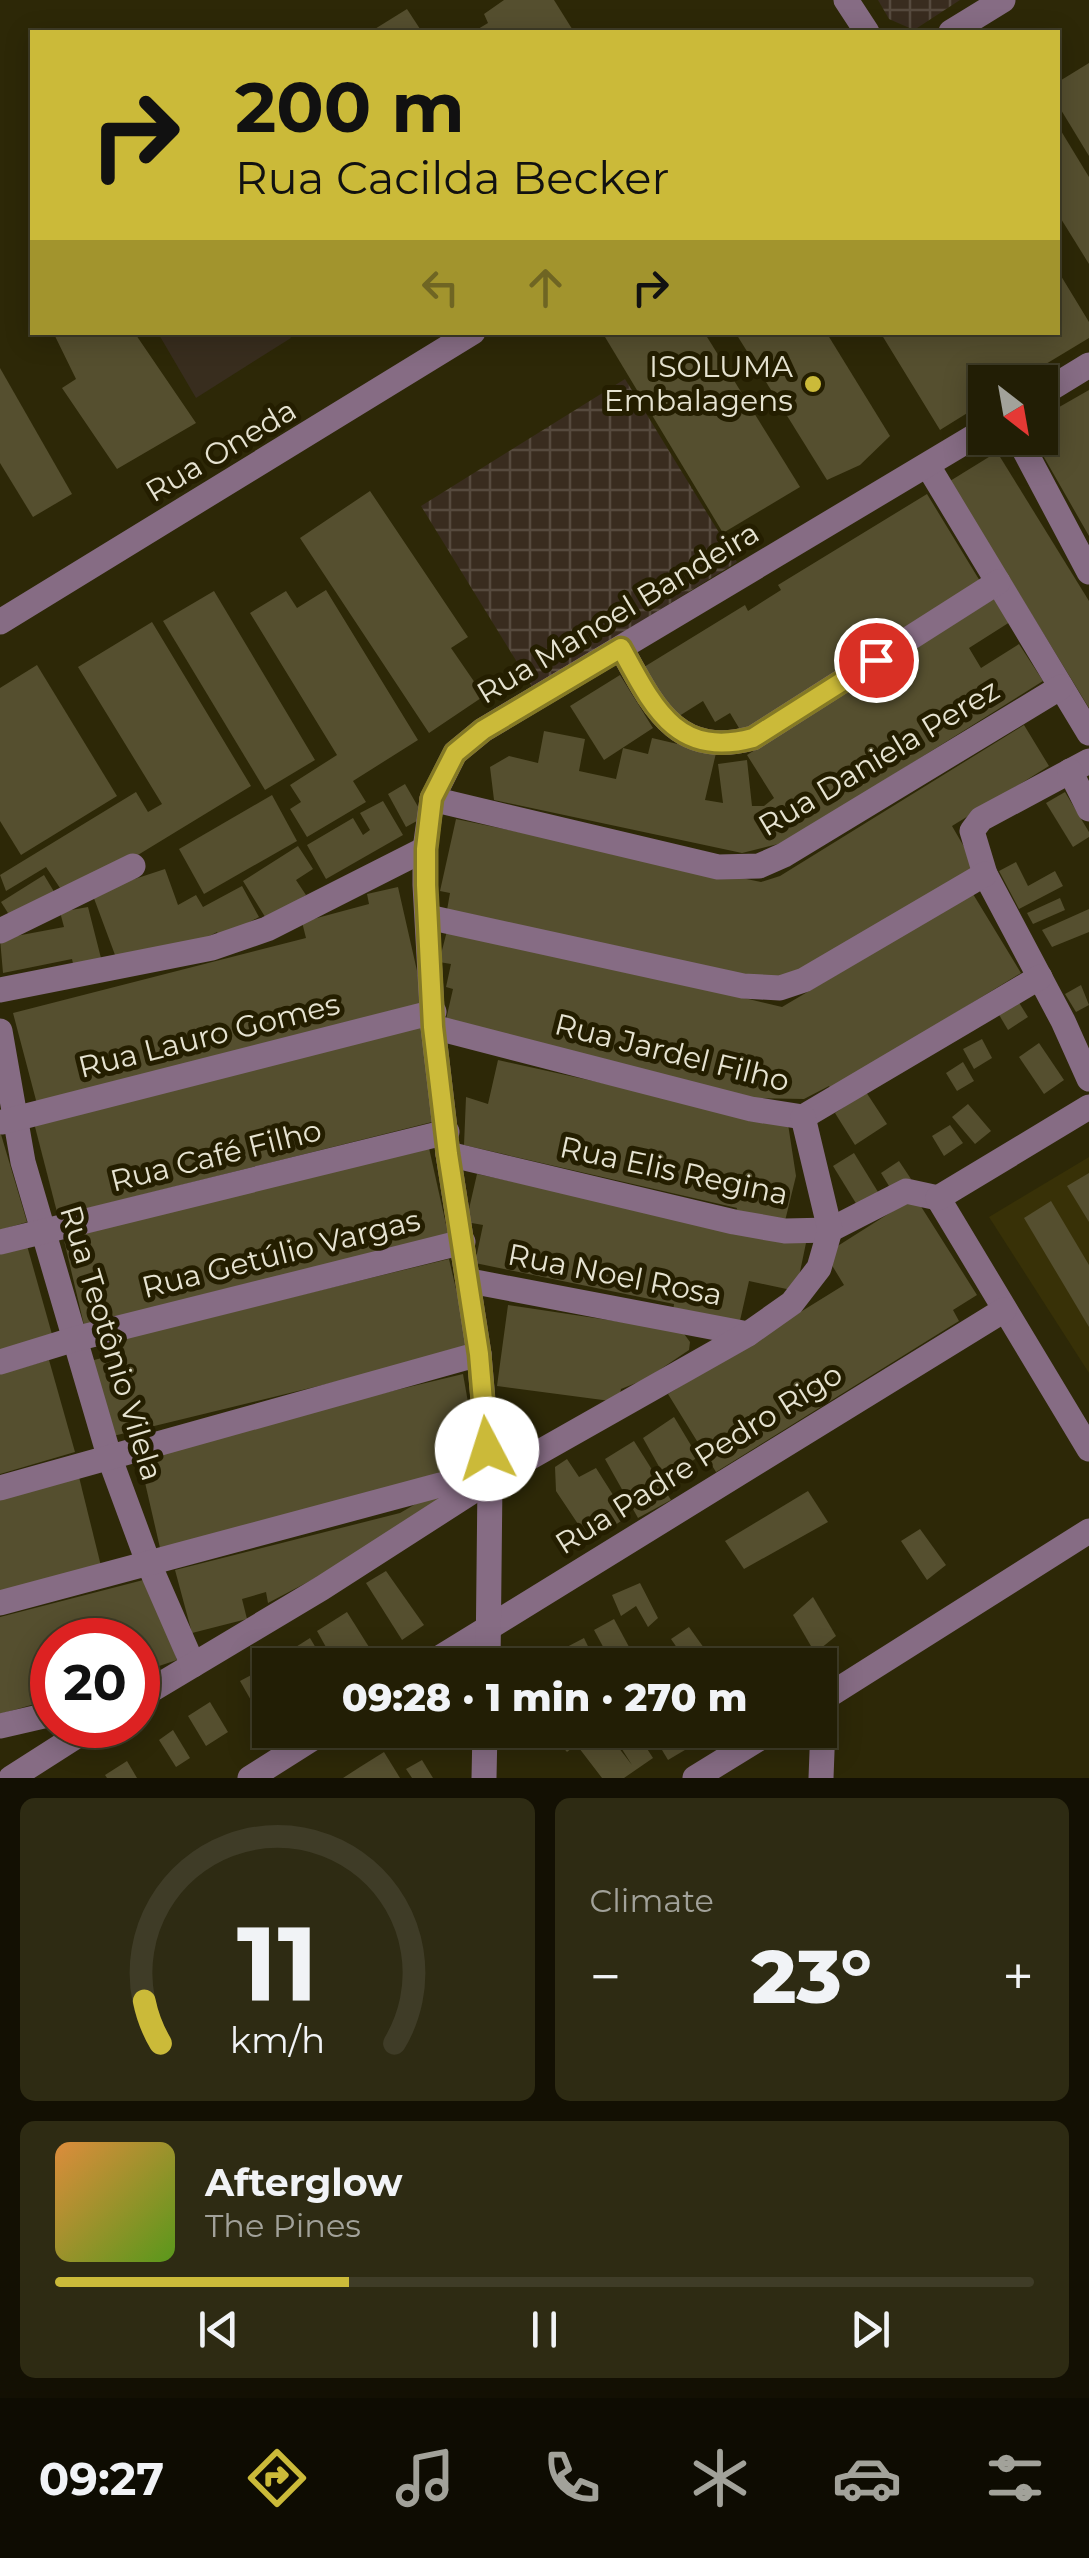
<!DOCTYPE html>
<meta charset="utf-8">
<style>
body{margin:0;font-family:Montserrat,sans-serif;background:#2e2b13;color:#f1f3f6;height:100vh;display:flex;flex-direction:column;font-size:38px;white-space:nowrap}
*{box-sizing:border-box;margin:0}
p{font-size:32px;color:#a2a29a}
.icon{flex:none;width:55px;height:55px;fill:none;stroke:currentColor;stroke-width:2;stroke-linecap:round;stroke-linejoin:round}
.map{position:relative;height:1778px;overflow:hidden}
.drawer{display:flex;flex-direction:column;gap:20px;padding:20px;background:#131003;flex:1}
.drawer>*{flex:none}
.banner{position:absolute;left:30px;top:30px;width:1030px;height:305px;border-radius:0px;box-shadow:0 5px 25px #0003,0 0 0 2px #3f3c27;background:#cbba39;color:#111;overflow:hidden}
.needle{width:65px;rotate:149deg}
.fabs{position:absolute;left:968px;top:365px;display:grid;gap:20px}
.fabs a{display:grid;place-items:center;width:90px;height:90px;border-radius:0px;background:#221e05;box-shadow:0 5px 25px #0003,0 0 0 2px #3f3c27;font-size:50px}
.speed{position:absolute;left:30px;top:1618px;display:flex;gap:20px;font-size:50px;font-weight:700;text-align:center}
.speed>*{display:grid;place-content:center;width:130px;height:130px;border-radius:50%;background:#221e05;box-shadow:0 5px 25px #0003,0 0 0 2px #3f3c27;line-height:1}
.speed .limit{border:15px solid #d22;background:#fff;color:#111}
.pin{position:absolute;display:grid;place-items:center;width:85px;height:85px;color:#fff;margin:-42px;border:5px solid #fff;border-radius:50%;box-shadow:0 2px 10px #0007}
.me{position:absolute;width:110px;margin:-55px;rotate:355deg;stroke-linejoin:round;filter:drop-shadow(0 0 8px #0008)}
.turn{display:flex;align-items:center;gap:35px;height:210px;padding:0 40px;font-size:45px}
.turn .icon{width:130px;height:130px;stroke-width:2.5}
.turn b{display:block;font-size:70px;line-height:85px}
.lanes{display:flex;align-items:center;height:95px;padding:0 40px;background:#0003;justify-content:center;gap:50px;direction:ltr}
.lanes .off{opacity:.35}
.big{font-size:75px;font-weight:800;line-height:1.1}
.drawer .tile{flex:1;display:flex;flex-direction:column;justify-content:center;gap:15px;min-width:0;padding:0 35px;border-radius:15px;background:#2e2b13}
.drawer .dial{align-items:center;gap:0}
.dial svg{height:260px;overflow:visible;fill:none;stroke:#3f3c27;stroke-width:7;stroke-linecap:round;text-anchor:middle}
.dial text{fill:#f1f3f6;stroke:none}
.song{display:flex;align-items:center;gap:30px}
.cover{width:120px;height:120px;border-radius:15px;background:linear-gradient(135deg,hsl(30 70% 55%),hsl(90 70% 35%))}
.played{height:10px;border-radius:5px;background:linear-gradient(90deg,#cbba39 30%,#3f3c27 30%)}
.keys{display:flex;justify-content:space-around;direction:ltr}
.heat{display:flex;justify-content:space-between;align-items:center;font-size:55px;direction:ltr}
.drawer .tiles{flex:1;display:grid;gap:20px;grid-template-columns:1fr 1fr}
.tile:last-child{grid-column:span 2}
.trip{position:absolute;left:252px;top:1648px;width:585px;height:100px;border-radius:0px;background:#221e05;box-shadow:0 5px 25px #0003,0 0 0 2px #3f3c27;font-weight:800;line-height:100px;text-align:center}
.menu{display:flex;height:160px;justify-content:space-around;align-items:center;background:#0e0c02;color:#a2a29a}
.menu .icon{width:70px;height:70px}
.menu .current{color:#cbba39}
.menu b{font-size:45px;color:#f1f3f6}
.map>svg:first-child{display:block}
</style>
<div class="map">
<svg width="1089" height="1778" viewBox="0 0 1089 1778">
<defs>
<pattern id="industrial-grid" width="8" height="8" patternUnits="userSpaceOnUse" patternTransform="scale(2.5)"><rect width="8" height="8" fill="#392c1f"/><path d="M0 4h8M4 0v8" fill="none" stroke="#564a3e"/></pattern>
</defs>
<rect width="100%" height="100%" fill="#2d2807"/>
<!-- commercial -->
<polygon fill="#382d1e" points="288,332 291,338 196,398 158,333"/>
<!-- industrial -->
<g fill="url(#industrial-grid)">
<polygon points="878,0 960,0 914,30 889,19"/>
<polygon points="625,379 737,562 533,688 421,506"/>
</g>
<!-- built -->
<polygon fill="#383107" points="1089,1157 1089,1373 989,1217"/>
<!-- building -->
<g fill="#554f2f">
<polygon points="504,0 554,0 574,32 473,32 488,23 484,14"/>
<polygon points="407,9 422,32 370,32"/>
<polygon points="1089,63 1089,156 1058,105 1058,82"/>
<polygon points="1058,126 1089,177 1089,264 1058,214"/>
<polygon points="1058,271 1089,322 1089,338 1016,382 985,382 985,402 940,430 880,332 1058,332"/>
<polygon points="53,332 134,332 196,423 117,469 62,388 76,379"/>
<polygon points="602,332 704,332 800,487 723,533"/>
<polygon points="735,332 826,332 890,436 860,465 827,480"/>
<polygon points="0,368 72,494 33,517 0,463"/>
<polygon points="1089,390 1089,536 1033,438 1040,438 1040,418"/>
<polygon points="997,452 1089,601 1089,708 950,481"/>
<polygon points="370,491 468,637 451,648 484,696 429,733 300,538"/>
<polygon points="927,494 983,586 742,733 730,713 715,722 703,701 676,718 644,667 745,605 748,611 781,590 778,585"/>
<polygon points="326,590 418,740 353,781 366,802 307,837 290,809 301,802 290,785 337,755 250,613 286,591 297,608"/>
<polygon points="214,591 315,760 265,790 163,621"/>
<polygon points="995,598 1010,622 969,648 981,668 1019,644 1043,681 786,842 742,853 494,800 490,767 509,756 538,763 544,731 585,739 579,771 616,779 623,748 648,754 652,738 716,753 705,800 723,803 718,764 747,760 752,806 764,806 774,798 747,755"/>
<polygon points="152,622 251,786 87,886 62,891 46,867 6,891 0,875 136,792 148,812 162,804 78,667"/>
<polygon points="37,665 117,796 21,855 0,821 0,688"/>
<polygon points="620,675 653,728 604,760 570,706"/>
<polygon points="1024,725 1049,766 952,826 977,869 807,972 766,982 447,910 450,893 440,891 456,819 761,882 780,876"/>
<polygon points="405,784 424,817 406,827 388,794"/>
<polygon points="1065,792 1089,832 1089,837 1073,847 1046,803"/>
<polygon points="272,795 297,841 204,894 179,849"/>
<polygon points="383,801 403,835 326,879 307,845 353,818 363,835 370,830 360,813"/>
<polygon points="298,846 313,869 296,880 306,895 267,920 243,881"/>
<polygon points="1016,862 1028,886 1055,871 1063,886 1019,909 999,871"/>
<polygon points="165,869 178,905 196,895 203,907 242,886 259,917 220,938 217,932 198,942 118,963 92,893"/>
<polygon points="44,875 56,895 13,921 1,902"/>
<polygon points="398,887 425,1006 37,1104 13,1013 306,938 302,922 369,904 367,894"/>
<polygon points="973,894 1021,973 831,1089 829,1086 804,1099 754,1098 445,1024 453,989 446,987 451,964 439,962 448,927 782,1007"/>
<polygon points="1060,898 1065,910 1033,924 1027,913"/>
<polygon points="88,907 102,962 74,968 72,959 3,973 0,939 64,927 60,912"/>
<polygon points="1089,909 1089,932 1052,947 1042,930"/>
<polygon points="1081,985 1089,1005 1076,1012 1065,994"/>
<polygon points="1018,1001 1028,1017 1008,1030 998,1013"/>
<polygon points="421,1026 444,1119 58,1216 34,1123"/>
<polygon points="982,1039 992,1058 974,1069 963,1049"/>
<polygon points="1039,1043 1064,1080 1044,1094 1019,1057"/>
<polygon points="498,1060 788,1124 796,1176 785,1221 735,1215 737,1208 464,1145 466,1097 488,1104"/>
<polygon points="963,1062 974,1081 957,1091 946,1073"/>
<polygon points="866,1092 887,1124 855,1145 835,1113"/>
<polygon points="968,1104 991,1131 975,1144 952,1117"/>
<polygon points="950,1125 963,1143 944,1156 932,1136"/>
<polygon points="0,1131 27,1222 0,1230"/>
<polygon points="429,1148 449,1238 84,1325 63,1236"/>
<polygon points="854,1153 878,1192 857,1205 833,1166"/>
<polygon points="899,1161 911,1179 892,1191 881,1173"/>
<polygon points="1089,1173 1089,1222 1067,1186"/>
<polygon points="477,1174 806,1243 796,1291 749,1281 739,1325 673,1311 674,1304 475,1263 483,1225 466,1222"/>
<polygon points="915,1197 977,1295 953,1310 959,1321 716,1472 668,1394 844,1285 825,1254"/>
<polygon points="1051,1201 1089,1265 1089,1327 1024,1218"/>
<polygon points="26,1242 53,1338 0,1353 0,1250"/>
<polygon points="449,1259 470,1349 109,1437 90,1361 102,1358 99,1344"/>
<polygon points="508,1305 682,1331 690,1342 689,1350 646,1379 621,1389 618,1402 497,1386"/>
<polygon points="49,1360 75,1452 0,1474 0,1374"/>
<polygon points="463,1374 480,1470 160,1548 138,1452"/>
<polygon points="674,1417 698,1457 666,1479 643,1438"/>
<polygon points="634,1441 671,1500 638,1518 605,1459"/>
<polygon points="567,1459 579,1477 596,1468 627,1517 590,1542 556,1491 555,1467"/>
<polygon points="79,1477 102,1570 0,1595 0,1498"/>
<polygon points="438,1491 446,1505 378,1545 268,1603 266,1592 242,1599 247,1619 192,1633 175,1570 400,1513"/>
<polygon points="808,1491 828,1522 744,1569 725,1541"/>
<polygon points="920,1529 946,1565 927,1580 901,1541"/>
<polygon points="386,1571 424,1625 402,1640 366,1583"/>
<polygon points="151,1578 177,1660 138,1673 138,1640 52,1640 52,1699 0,1714 0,1617"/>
<polygon points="640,1583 658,1618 648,1627 636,1606 621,1616 612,1595"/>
<polygon points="813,1597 836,1636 815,1653 793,1615"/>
<polygon points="347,1612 374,1655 356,1665 336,1665 317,1631"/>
<polygon points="614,1619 635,1658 623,1665 613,1665 594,1630"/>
<polygon points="689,1627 704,1648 686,1661 671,1639"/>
<polygon points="310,1638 326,1665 285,1665 280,1657"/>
<polygon points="584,1638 597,1665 571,1665 563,1649"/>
<polygon points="658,1647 671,1665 644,1665 640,1659"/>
<polygon points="270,1665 270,1720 264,1723 240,1681"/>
<polygon points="210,1702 228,1732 206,1746 188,1716"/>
<polygon points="173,1730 190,1758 176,1767 159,1740"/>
<polygon points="557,1730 567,1730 578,1743 567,1752 552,1735"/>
<polygon points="605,1730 632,1765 613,1735 620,1730 635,1730 653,1758 624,1778 602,1778 579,1748"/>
<polygon points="650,1730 680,1730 690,1747 668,1760"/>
<polygon points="384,1752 400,1778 343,1778 360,1767"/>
<polygon points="422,1760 433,1778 412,1778 406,1769"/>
<polygon points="127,1761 137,1778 107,1778 105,1775"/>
</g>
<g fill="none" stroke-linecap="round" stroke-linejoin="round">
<!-- minor -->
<g stroke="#866c84" stroke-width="25">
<polyline points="846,0 867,32"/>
<polyline points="951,32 1003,0"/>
<polyline points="1040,395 1089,365"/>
<polyline points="1018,438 1089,572"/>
<polyline points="928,466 1089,733"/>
<polyline points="0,622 473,332"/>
<path d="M 621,648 C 653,706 676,759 753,738 L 998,582"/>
<polyline points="1089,761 981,819 972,831 985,874 1063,1021 1089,1079"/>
<polyline points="1070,771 1089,809"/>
<polyline points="432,799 718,867 759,866 784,855 1061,687"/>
<polyline points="428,917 743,986 780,988 804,980 985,874"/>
<polyline points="0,931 133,866"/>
<polyline points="0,990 212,948 267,929 425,849"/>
<polyline points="433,1027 751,1109 803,1117 1040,977"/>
<polyline points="0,1031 23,1162 110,1459 148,1562 193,1665"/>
<polyline points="3,1122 434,1012"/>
<polyline points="448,1154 734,1222 785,1231 830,1230 906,1191 938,1198"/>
<polyline points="938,1198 1089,1449"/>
<polyline points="938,1198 1089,1107"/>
<polyline points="0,1242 447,1132"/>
<polyline points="470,1281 748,1334"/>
<polyline points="0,1362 75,1339 463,1242"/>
<polyline points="0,1488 479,1354"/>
<polyline points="0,1603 440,1485 483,1483"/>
<polyline points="428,1665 1004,1310"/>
<polyline points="488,1665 490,1480 479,1354 448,1154 433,1027 425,885 425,849 432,799 455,753 483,730 985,430"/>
<polyline points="138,1698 322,1588 490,1480 748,1334 792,1303 819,1268 830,1230 803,1117"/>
<polyline points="820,1701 1089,1531"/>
<polyline points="0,1726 52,1714"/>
<polyline points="11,1778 94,1725"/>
<polyline points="250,1778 326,1730"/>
<polyline points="484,1778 485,1730"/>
<polyline points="695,1778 773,1730"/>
<polyline points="821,1778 824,1699"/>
</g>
</g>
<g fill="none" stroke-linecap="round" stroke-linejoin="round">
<defs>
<path id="route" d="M 487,1449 L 479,1354 L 448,1154 L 433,1027 L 426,885 L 426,849 L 432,798 L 455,753 L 483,730 L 621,648 C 653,706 676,759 753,738 L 876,660"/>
</defs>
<!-- route casing -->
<use href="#route" stroke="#847925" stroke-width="25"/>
<!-- route -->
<use href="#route" stroke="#cbba39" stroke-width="18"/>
</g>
<!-- markers -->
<circle fill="#cbba39" stroke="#241e00" stroke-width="4" cx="813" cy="384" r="10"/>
<g text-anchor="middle" stroke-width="10" stroke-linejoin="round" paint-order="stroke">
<!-- poi labels -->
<g font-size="30" fill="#e6e3d1" stroke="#241e00" text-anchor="end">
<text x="793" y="377">ISOLUMA<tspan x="793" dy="34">Embalagens</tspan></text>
</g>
<!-- street labels -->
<g font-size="30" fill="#e6e3d1" stroke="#241e00">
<text transform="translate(221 451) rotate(-31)" y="10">Rua Oneda</text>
<text transform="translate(618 613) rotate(-31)" y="10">Rua Manoel Bandeira</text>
<text transform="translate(879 758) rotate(-31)" y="10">Rua Daniela Perez</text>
<text transform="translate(209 1036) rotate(-14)" y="10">Rua Lauro Gomes</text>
<text transform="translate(672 1053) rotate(14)" y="10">Rua Jardel Filho</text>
<text transform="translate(216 1156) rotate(-14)" y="10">Rua Café Filho</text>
<text transform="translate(674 1171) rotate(12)" y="10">Rua Elis Regina</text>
<text transform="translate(281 1254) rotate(-14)" y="10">Rua Getúlio Vargas</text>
<text transform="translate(615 1275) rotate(11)" y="10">Rua Noel Rosa</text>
<text transform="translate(111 1343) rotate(73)" y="10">Rua Teotônio Vilela</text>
<text transform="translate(699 1459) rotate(-32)" y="10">Rua Padre Pedro Rigo</text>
</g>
</g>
</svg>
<div class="fabs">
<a><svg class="needle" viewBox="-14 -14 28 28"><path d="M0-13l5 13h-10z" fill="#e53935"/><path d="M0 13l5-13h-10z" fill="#a2a29a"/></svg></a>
</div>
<div class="speed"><div class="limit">20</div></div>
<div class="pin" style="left:876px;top:660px;background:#d93025"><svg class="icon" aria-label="arrive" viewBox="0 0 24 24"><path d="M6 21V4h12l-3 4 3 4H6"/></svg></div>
<svg class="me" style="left:487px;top:1449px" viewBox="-20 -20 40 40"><circle r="19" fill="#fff"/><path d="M0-13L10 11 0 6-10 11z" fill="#cbba39"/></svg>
<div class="trip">09:28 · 1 min · 270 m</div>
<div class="banner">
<div class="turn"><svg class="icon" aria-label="right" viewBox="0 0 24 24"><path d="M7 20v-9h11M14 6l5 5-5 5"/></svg><div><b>200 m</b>Rua Cacilda Becker</div></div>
<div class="lanes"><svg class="icon off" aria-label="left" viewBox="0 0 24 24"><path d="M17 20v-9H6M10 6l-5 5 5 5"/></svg><svg class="icon off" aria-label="ahead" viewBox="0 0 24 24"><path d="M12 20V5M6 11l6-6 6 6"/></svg><svg class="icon" aria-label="right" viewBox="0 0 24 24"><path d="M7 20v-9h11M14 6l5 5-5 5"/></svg></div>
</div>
</div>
<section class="drawer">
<div class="tiles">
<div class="tile dial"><svg viewBox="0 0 100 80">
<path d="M14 69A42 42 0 1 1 86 69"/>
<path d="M14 69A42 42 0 0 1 9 56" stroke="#cbba39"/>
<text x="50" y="56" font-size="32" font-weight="700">11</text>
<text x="50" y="72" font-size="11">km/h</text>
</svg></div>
<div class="tile"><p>Climate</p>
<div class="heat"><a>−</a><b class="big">23°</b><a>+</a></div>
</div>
<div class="tile">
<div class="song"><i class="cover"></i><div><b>Afterglow</b><p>The Pines</p></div></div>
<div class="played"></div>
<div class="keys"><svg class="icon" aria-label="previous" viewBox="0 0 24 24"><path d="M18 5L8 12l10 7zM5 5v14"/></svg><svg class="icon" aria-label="pause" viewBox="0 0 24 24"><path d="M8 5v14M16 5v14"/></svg><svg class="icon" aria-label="next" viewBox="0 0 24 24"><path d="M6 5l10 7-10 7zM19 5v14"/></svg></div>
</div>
</div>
</section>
<nav class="menu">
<b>09:27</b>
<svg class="icon current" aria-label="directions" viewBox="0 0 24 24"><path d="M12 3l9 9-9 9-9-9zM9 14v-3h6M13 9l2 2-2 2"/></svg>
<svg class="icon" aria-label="music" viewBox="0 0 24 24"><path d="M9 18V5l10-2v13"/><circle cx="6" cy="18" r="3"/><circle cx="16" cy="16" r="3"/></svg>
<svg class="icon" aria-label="phone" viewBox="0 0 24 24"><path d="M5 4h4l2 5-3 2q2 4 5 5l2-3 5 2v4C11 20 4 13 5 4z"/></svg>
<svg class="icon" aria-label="climate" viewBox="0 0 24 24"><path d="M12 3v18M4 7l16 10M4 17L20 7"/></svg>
<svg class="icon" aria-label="car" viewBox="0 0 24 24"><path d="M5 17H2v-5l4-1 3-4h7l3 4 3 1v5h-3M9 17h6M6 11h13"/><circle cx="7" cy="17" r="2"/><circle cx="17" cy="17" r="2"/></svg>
<svg class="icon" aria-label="filters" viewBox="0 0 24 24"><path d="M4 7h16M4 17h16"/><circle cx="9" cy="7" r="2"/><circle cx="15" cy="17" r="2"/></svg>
</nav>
